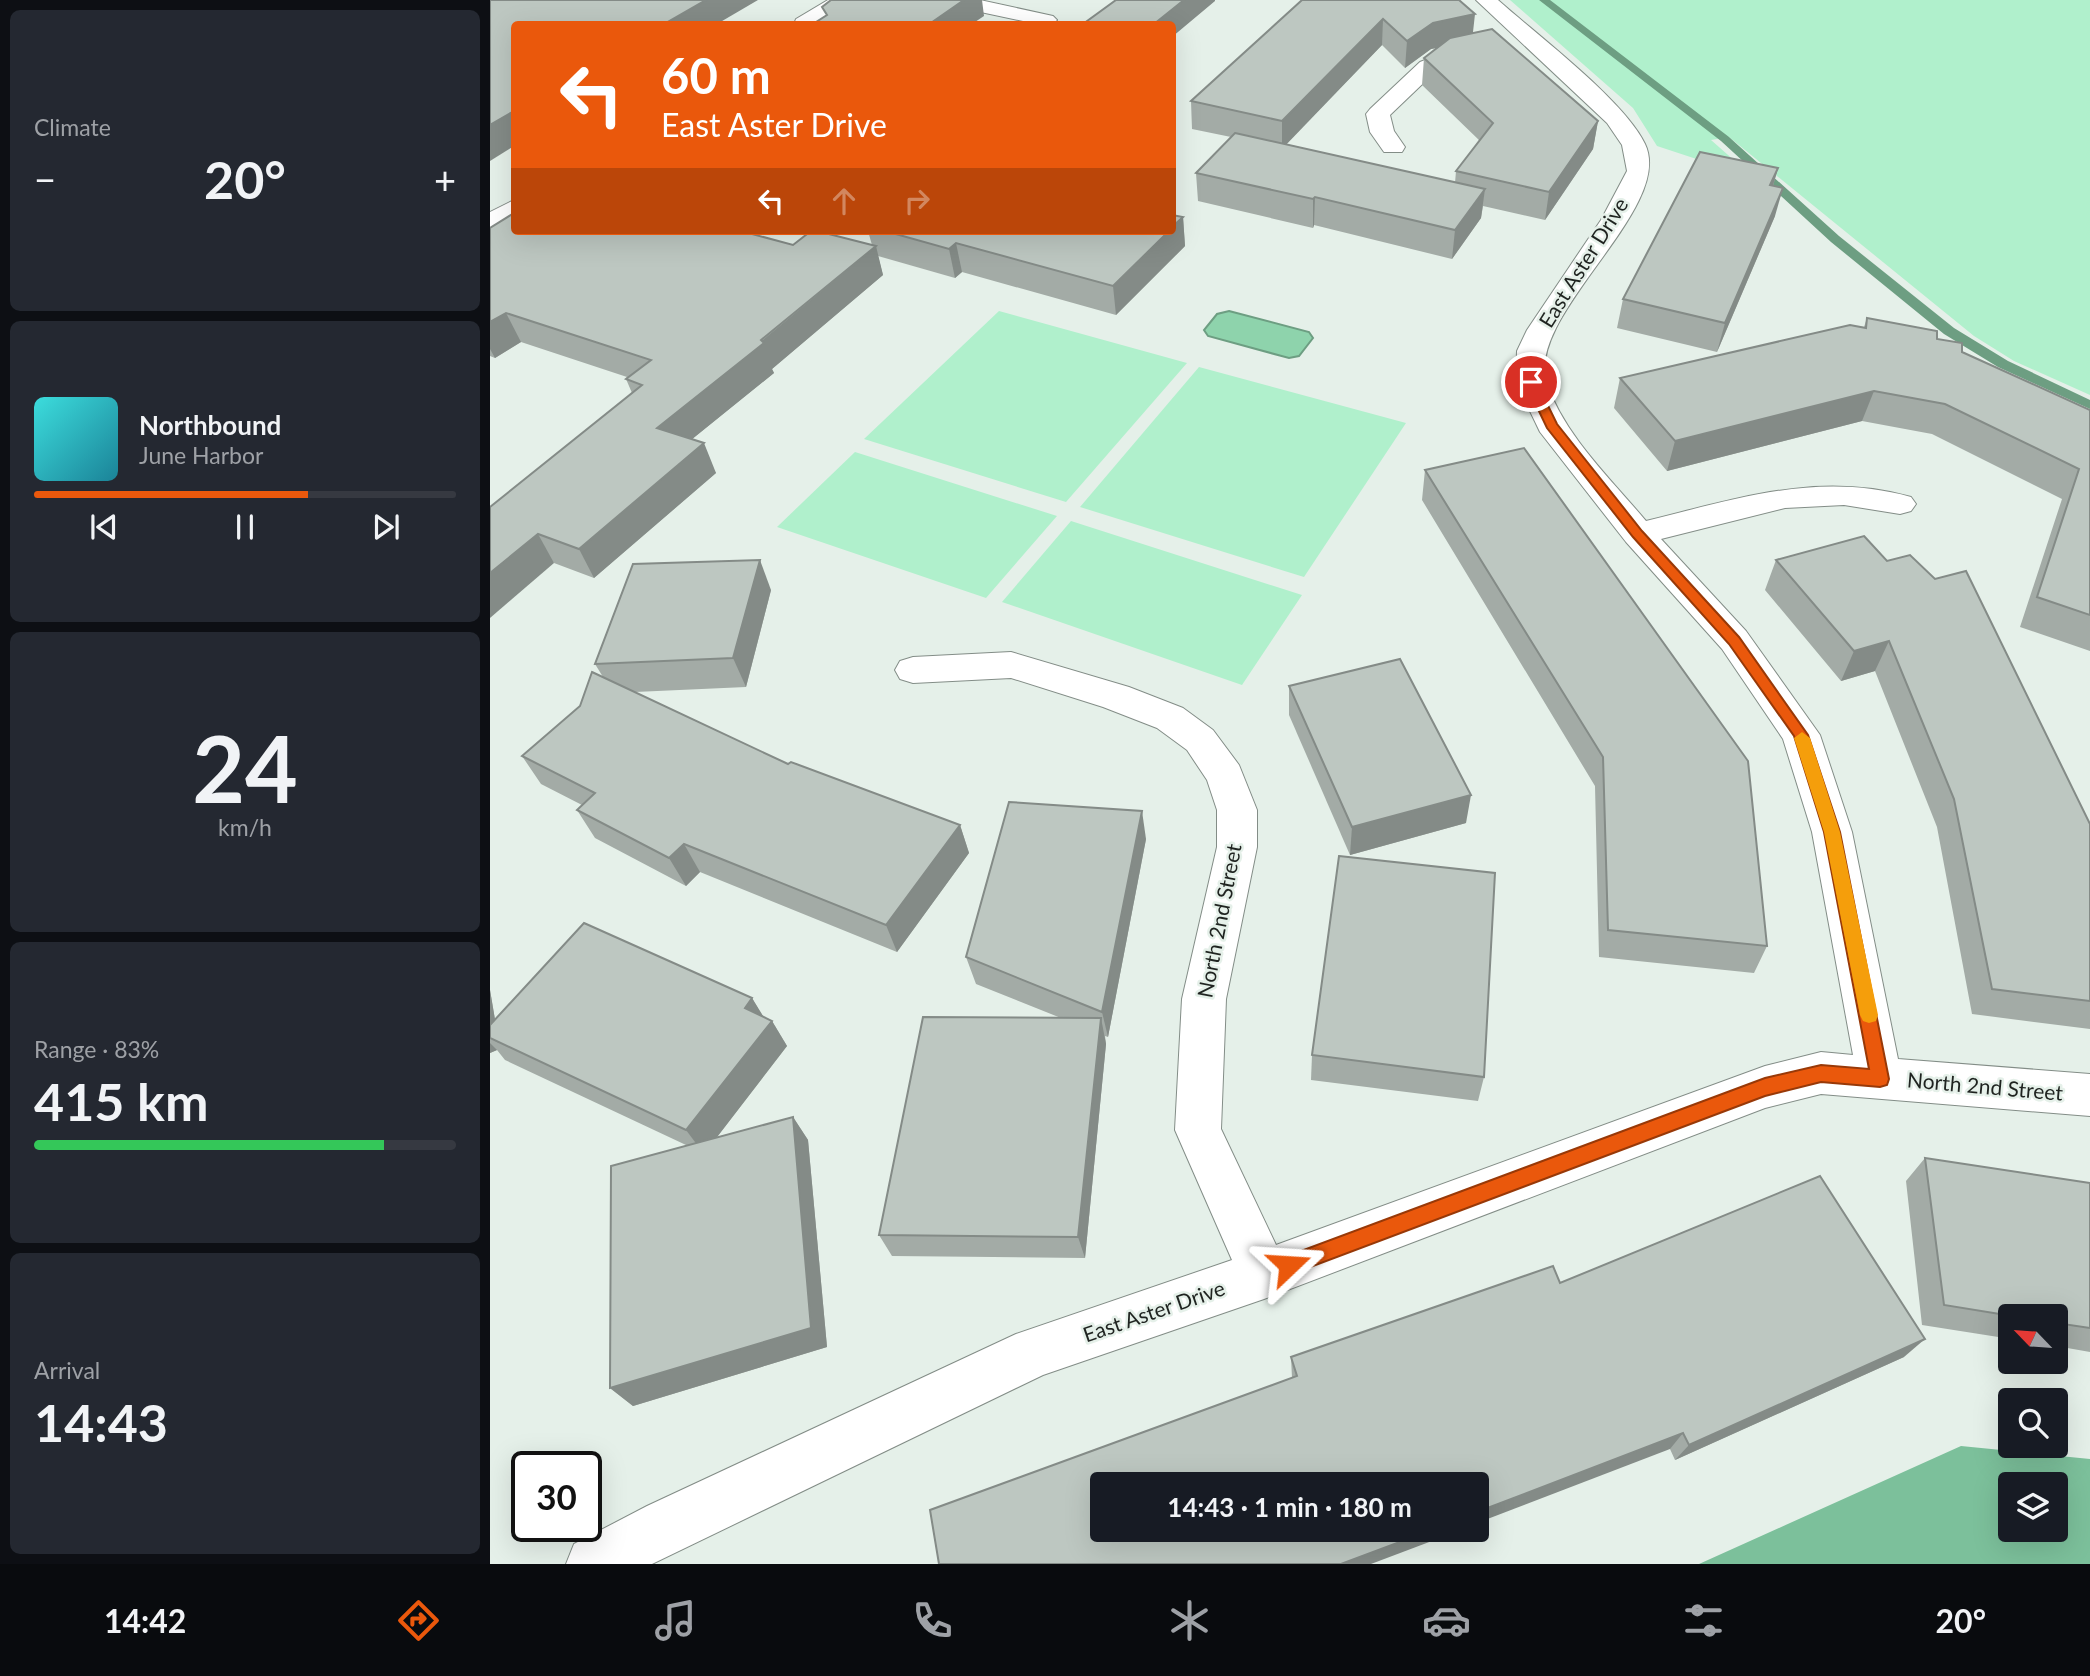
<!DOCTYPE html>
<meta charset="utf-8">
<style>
body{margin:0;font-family:Lato,sans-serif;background:#242831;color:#f1f3f6;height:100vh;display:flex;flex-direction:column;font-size:26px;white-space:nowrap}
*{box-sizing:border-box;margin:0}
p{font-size:23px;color:#9ea1a6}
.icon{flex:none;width:38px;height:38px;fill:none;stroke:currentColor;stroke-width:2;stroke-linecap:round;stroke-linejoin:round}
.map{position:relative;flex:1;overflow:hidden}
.details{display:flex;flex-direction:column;gap:10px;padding:10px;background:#0d0f14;width:490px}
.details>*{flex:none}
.guide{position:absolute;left:21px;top:21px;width:665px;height:214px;border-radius:7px;box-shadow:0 7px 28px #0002;background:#ea580c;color:#fff;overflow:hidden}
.needle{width:46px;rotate:295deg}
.fabs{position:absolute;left:1508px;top:1304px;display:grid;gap:14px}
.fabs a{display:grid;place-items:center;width:70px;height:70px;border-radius:7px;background:#171b24;box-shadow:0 7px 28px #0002;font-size:35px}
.speed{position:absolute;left:21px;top:1451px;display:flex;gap:14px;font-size:35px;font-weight:700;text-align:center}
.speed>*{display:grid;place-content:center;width:91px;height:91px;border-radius:50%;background:#171b24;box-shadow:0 7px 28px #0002;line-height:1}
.speed .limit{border:4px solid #111;border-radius:10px;background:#fff;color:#111}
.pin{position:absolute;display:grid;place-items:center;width:60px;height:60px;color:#fff;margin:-30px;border:4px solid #fff;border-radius:50%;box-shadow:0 2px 7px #0007}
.me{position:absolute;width:77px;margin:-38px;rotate:70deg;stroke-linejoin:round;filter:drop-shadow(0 0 5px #0008)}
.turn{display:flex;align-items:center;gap:24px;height:147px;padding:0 35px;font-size:32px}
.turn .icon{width:91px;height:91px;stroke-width:2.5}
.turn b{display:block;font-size:49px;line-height:60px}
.lanes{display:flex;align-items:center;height:66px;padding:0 35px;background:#0003;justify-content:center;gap:35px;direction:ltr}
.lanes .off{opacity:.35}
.big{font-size:52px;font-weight:700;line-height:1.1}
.details .widget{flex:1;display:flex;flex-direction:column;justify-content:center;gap:10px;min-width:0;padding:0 24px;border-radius:10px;background:#242831}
.details .dial{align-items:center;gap:0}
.dial b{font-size:91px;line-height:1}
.song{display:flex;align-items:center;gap:21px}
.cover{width:84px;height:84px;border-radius:10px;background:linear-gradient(135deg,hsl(180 70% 55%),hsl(190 70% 35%))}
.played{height:7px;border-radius:4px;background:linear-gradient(90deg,#ea580c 65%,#363941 65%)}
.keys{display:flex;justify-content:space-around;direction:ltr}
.heat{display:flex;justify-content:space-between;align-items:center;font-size:38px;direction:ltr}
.charge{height:10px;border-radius:5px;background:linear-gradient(90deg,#34c759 83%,#363941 0)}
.trip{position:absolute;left:600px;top:1472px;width:399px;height:70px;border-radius:7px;background:#171b24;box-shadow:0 7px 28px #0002;font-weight:700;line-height:70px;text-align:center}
.dock{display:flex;height:112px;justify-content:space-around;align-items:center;background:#090b0e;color:#9ea1a6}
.dock .icon{width:49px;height:49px}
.dock .selected{color:#ea580c}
.dock b{font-size:32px;color:#f1f3f6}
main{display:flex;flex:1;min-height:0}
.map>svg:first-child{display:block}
</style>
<main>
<section class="details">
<div class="widget"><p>Climate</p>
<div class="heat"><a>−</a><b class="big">20°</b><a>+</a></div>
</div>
<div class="widget">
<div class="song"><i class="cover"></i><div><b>Northbound</b><p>June Harbor</p></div></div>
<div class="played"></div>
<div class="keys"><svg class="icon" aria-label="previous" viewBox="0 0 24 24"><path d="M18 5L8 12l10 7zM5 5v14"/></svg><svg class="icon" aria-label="pause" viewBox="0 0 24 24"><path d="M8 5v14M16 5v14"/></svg><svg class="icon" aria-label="next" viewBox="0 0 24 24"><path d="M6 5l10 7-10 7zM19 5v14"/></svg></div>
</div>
<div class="widget dial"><b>24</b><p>km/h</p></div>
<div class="widget"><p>Range · 83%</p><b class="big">415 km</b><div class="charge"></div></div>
<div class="widget"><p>Arrival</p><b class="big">14:43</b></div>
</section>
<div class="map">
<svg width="1600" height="1564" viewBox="0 0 1600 1564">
<rect width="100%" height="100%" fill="#e5f0e9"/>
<!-- green -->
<g fill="#b0f0cc">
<polygon points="1020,0 1600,0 1600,395 1524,361 1484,336 1239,137 1221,140 1279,191 1252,174 1167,146 1143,108"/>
<polygon points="509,311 697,363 576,502 374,439"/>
<polygon points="709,367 916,423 814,577 590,507"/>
<polygon points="365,452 567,516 496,598 287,527"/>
<polygon points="581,521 812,595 752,685 512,602"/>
</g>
<!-- forest -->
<path fill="#7cc09b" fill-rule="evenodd" d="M 1471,1446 L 1600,1459 L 1600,1564 L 1209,1564 ZM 1521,1484 L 1566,1484 L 1566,1530 L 1521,1530 Z"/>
<!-- water -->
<polygon fill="#8ed3ac" stroke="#6d9e82" stroke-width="2" points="739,311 819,332 823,338 809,356 799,358 718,336 714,330 727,314"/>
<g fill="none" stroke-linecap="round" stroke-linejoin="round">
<!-- stream -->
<polygon fill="#6d9e82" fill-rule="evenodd" points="1049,0 1060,0 1239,137 1349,236 1464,328 1518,361 1600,400 1600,409 1508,367 1454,334 1341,242 1231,141"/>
<defs>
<g id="minor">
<polygon points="338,0 363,0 328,24 304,24 306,19"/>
<polygon points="450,0 490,0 563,16 567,20 563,24 547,24 453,4"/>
<path d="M 986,0 L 1008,0 C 1046,34 1135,101 1155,144 C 1186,209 1033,316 1057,384 C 1075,436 1121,479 1156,521 C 1246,499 1328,471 1421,497 L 1426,504 L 1421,511 L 1410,514 L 1354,505 L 1295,508 L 1171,539 L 1256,631 L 1330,735 L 1362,832 L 1408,1059 L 1600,1074 L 1600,1116 L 1331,1094 L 1275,1108 L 774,1299 L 553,1375 L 162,1564 L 76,1564 L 84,1544 L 157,1506 L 526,1334 L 742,1260 L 685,1130 L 692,999 L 727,847 L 727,810 L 717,780 L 697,750 L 667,728 L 613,707 L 521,678 L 423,683 L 410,679 L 405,670 L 410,661 L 423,657 L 521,652 L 639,687 L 693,708 L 723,730 L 749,765 L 767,810 L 767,847 L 736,999 L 731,1129 L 786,1245 L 1275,1066 L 1331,1052 L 1363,1055 L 1322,832 L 1293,739 L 1232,649 L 1136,542 L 1050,432 L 1026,382 L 1027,351 L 1037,330 L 1111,220 L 1137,171 L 1132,145 L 1117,123 Z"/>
<polygon points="980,42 991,49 988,54 946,71 900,115 904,131 915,147 912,152 894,152 880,132 876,114 880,109 930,62"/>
<polygon points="24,200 24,219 0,231 0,212"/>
</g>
</defs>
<!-- minor casing -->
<use href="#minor" stroke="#838d87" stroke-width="2"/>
<!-- minor -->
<use href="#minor" fill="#fff" fill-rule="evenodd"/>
</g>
<!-- wall -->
<g fill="#a3aba6" fill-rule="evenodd">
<path d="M 812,0 L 983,33 L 1108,121 L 1103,149 L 1055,220 L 993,206 L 991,218 L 962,259 L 824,225 L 823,228 L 708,201 L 706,173 L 741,137 L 702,129 L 701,101 ZM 892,45 L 915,68 L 941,49 L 946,48 L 934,58 L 932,85 L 990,141 L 966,171 L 965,183 L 796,144 Z"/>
<polygon points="1288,168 1283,186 1285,216 1227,352 1127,328 1133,299"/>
<polygon points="693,217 695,246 626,315 472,272 465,278 388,256 393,275 282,369 284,373 202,439 226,473 104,578 64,563 0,507 142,393 136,379 137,377 31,342 5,358 0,356 0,228 303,245 382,245 378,231 682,231"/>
<polygon points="1377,318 1447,339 1472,352 1600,410 1600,651 1530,627 1572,499 1442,434 1372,421 1177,471 1124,408 1130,378 1374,327"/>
<polygon points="935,470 1277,946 1264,973 1109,957 1105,786 932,500"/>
<polygon points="1374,536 1600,824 1600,1029 1482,1014 1447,827 1385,671 1351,681 1275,590 1286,560"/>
<polygon points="281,590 256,687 145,692 298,764 470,825 479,853 407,952 210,872 196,886 105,838 87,810 92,805 51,784 32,756 90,706 113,677 105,664"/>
<polygon points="799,686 976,823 860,855 799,715"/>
<polygon points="656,839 618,1037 615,1036 616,1044 595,1258 402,1256 389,1235 571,1018 486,984 476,957"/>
<polygon points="0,990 5,1020 262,998 273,1017 282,1021 297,1046 227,1137 303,1117 318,1140 337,1347 143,1406 120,1388 196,1145 15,1060 7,1050 0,1053"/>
<polygon points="822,1055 994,1077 988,1101 821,1080"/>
<polygon points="1435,1158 1600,1183 1600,1352 1566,1346 1566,1316 1521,1316 1521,1339 1432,1325 1416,1181"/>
<polygon points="1070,1283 1414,1357 1185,1460 1180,1449 802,1378 801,1357"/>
</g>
<!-- shaded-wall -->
<g fill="#848b87">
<polygon points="216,0 268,0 227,24 174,24"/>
<polygon points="474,0 492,0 494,16 482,24 441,24 441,23"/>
<polygon points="694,0 725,0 725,1 682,37 682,24 664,24"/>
<polygon points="985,14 982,41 941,49 915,68 917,41 943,23"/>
<polygon points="893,19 892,45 792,149 792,121"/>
<polygon points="24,111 24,146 0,161 0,125"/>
<polygon points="1108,121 1103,149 1055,220 1059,192"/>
<polygon points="1288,168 1280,196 1280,185"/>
<polygon points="1293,188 1285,216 1227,352 1235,323"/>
<polygon points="995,189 991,218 962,259 965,230"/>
<polygon points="825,197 824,225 823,228 823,199"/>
<polygon points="693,217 695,246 626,315 623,286 679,231 682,231 682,227"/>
<polygon points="466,243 472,272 465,278 459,249"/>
<polygon points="386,246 393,275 282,369 284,373 180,457 167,428"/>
<polygon points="16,313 31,342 5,358 0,349 0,322"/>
<polygon points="1384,391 1372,421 1177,471 1185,441"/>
<polygon points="214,443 226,473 104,578 89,549"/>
<polygon points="48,534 64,563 0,618 0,573"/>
<polygon points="270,560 281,590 256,687 243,658"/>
<polygon points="1399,641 1385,671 1351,681 1364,651"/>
<polygon points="981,795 976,823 860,855 862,827"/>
<polygon points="652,811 656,839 618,1037 612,1012"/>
<polygon points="470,825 479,853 407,952 396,925"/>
<polygon points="194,844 210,872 196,886 179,858"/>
<polygon points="0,990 9,1043 0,1038"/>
<polygon points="262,998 278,1024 255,1008"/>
<polygon points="611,1018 616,1044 595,1258 588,1237"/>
<polygon points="282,1021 297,1046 214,1154 196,1130"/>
<polygon points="0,1043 7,1050 0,1053"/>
<polygon points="303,1117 318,1140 337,1347 143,1406 120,1388"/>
<polygon points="1435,1339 1414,1357 1185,1460 1199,1445"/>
<polygon points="1193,1433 1180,1449 987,1523 987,1512"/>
<polygon points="942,1530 971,1530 881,1564 851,1564"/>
</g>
<!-- building -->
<g fill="#bdc7c1" stroke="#848b87" stroke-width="2">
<polygon points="0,0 216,0 174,24 24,24 24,111 0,125"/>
<polygon points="341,0 474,0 441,23 447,24 323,24 337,15 332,7"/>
<polygon points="626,0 694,0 664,24 593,24"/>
<polygon points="812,0 969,0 985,14 943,23 917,41 893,19 792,121 701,101"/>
<polygon points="1002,29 1108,121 1059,192 966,171 1003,123 934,58 960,38"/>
<polygon points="745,133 995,189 965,230 825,197 823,199 706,173"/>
<polygon points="1210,152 1288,168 1280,185 1293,188 1235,323 1133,299"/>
<polygon points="24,213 24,231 251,231 303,245 321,231 327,231 386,246 271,340 274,343 167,428 214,443 89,549 48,534 0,573 0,507 152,385 136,379 161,360 16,313 0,322 0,228"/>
<polygon points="682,215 693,217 682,227"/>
<polygon points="395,231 679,231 623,286 466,243 459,249"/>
<polygon points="1377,318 1447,331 1447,339 1472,343 1472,352 1600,410 1600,615 1547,597 1589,469 1455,404 1384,391 1185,441 1130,378 1360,325 1376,328"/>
<polygon points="1034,448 1258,761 1277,946 1118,930 1113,757 935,470"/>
<polygon points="1374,536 1397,561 1420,555 1445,579 1476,571 1600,824 1600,1001 1502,989 1464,799 1399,641 1364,651 1286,560"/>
<polygon points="270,560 243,658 105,664 143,564"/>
<polygon points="910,659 981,795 862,827 799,686"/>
<polygon points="102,672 298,764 301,762 470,825 396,925 194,844 179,858 87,810 105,793 32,756 90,706"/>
<polygon points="519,802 652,811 612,1012 476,957"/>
<polygon points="849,856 1005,873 994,1077 822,1055"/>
<polygon points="94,923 262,998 255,1008 282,1021 196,1130 0,1038 0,1025"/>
<polygon points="433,1017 611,1018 588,1237 389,1235"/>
<polygon points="303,1117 321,1328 120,1388 121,1166"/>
<polygon points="1435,1158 1600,1183 1600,1328 1566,1323 1566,1316 1522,1316 1454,1305"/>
<polygon points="1330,1176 1435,1339 1199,1445 1193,1433 987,1512 987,1484 612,1484 612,1530 942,1530 851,1564 449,1564 440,1510 807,1376 801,1357 1063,1266 1070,1283"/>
</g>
<!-- route -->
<polygon fill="#ea580c" stroke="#983908" stroke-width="2" points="1037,379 1045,379 1067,424 1152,531 1249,637 1318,735 1350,832 1399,1079 1397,1085 1390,1087 1331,1082 1275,1096 799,1275 792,1272 789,1265 792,1258 1275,1078 1331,1065 1379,1069 1334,832 1304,736 1239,644 1143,537 1057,428 1035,382"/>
<!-- slow -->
<polygon fill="#f59e0b" points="1312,732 1320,738 1350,832 1388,1015 1386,1021 1379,1023 1373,1021 1370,1015 1334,832 1304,738"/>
<g text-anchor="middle" stroke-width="5" stroke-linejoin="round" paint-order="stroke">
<!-- street labels -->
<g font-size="21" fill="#1f2320" stroke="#e5f0e9">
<text transform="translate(1094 263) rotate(-58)" y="7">East Aster Drive</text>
<text transform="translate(730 921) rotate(-79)" y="7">North 2nd Street</text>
<text transform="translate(1495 1087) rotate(5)" y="7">North 2nd Street</text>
<text transform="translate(664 1312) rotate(-19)" y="7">East Aster Drive</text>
</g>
</g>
</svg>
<div class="fabs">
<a><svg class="needle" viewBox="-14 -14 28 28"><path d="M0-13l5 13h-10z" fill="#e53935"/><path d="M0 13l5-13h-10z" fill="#9ea1a6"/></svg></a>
<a><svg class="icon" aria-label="search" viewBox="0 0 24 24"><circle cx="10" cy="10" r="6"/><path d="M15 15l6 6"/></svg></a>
<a><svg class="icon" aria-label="layers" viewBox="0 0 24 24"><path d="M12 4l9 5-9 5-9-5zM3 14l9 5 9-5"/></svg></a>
</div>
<div class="speed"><div class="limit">30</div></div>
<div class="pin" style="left:1041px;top:382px;background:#d93025"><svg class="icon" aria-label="arrive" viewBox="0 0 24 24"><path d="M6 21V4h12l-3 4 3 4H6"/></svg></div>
<svg class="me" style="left:799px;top:1265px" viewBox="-20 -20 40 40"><path d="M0-17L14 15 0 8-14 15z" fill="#ea580c" stroke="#fff" stroke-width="4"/></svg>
<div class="trip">14:43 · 1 min · 180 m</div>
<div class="guide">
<div class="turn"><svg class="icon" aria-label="left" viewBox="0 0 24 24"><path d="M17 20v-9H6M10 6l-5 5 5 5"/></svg><div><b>60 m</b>East Aster Drive</div></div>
<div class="lanes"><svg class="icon" aria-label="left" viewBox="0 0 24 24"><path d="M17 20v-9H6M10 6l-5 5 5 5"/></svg><svg class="icon off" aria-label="ahead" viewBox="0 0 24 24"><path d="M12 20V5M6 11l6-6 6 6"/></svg><svg class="icon off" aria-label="right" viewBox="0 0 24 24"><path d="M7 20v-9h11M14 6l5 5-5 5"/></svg></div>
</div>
</div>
</main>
<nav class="dock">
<b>14:42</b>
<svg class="icon selected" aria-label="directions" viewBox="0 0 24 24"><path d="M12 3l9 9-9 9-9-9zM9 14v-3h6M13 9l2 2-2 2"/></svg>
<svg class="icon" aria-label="music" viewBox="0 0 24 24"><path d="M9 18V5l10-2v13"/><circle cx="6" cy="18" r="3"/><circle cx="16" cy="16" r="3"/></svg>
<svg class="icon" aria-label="phone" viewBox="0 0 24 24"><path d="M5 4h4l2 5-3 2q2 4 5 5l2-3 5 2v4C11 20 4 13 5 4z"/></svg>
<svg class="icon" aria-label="climate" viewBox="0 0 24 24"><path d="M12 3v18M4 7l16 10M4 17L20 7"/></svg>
<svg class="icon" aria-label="car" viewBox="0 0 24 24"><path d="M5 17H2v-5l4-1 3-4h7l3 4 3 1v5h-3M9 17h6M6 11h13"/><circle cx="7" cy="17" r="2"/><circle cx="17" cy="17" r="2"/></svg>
<svg class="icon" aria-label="filters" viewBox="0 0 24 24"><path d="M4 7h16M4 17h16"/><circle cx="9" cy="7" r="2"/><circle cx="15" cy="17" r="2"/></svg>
<b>20°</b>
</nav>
